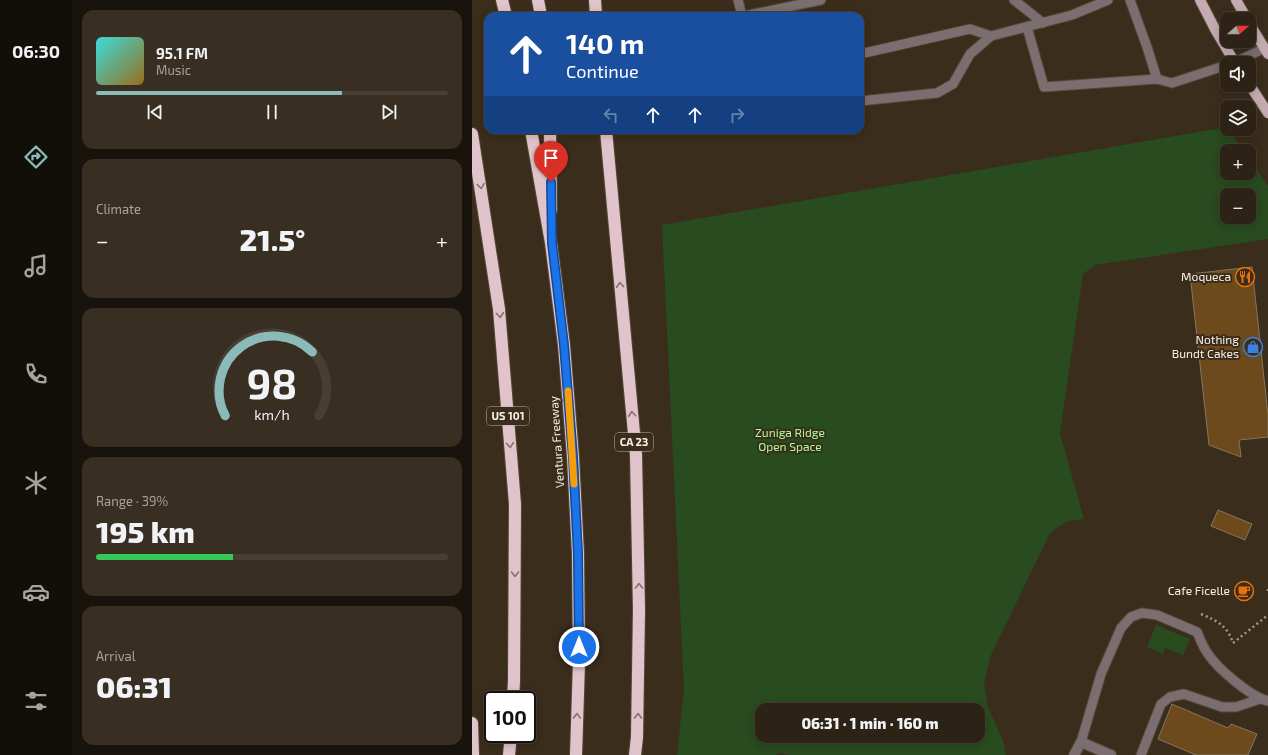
<!DOCTYPE html>
<meta charset="utf-8">
<style>
body{margin:0;font-family:"Exo 2",sans-serif;background:#382f22;color:#f1f3f6;height:100vh;display:flex;flex-direction:column;font-size:15px;white-space:nowrap}
*{box-sizing:border-box;margin:0}
p{font-size:13px;color:#a6a4a0}
.icon{flex:none;width:22px;height:22px;fill:none;stroke:currentColor;stroke-width:2;stroke-linecap:round;stroke-linejoin:round}
.map{position:relative;flex:1;overflow:hidden}
.details{display:flex;flex-direction:column;gap:10px;padding:10px;background:#18130c;width:400px}
.details>*{flex:none}
.top-card{position:absolute;left:12px;top:12px;width:380px;height:122px;border-radius:12px;box-shadow:0 2px 10px #0003,0 0 0 1px #483f34;background:#1a4fa0;color:#fff;overflow:hidden}
.needle{width:26px;rotate:69deg}
.buttons{position:absolute;left:748px;top:12px;display:grid;gap:8px}
.buttons a{display:grid;place-items:center;width:36px;height:36px;border-radius:8px;background:#2c2215;box-shadow:0 2px 10px #0003,0 0 0 1px #483f34;font-size:20px}
.speed{position:absolute;left:12px;top:691px;display:flex;gap:8px;font-size:20px;font-weight:700;text-align:center}
.speed>*{display:grid;place-content:center;width:52px;height:52px;border-radius:50%;background:#2c2215;box-shadow:0 2px 10px #0003,0 0 0 1px #483f34;line-height:1}
.speed .limit{border:2px solid #111;border-radius:6px;background:#fff;color:#111}
.pin{position:absolute;display:grid;place-items:center;width:34px;height:34px;color:#fff;margin:-41px -17px;border-radius:50% 50% 50% 0;rotate:-45deg;box-shadow:0 0 4px #0007}
.pin .icon{rotate:45deg}
.me{position:absolute;width:44px;margin:-22px;rotate:0deg;stroke-linejoin:round;filter:drop-shadow(0 0 3px #0008)}
.turn{display:flex;align-items:center;gap:14px;height:84px;padding:0 16px;font-size:18px}
.turn .icon{width:52px;height:52px;stroke-width:2.5}
.turn b{display:block;font-size:28px;line-height:34px}
.lanes{display:flex;align-items:center;height:38px;padding:0 16px;background:#0003;justify-content:center;gap:20px;direction:ltr}
.lanes .off{opacity:.35}
.big{font-size:30px;font-weight:800;line-height:1.1}
.details .card{flex:1;display:flex;flex-direction:column;justify-content:center;gap:6px;min-width:0;padding:0 14px;border-radius:12px;background:#382f22}
.details .dial{align-items:center;gap:0}
.dial svg{height:104px;overflow:visible;fill:none;stroke:#483f34;stroke-width:7;stroke-linecap:round;text-anchor:middle}
.dial text{fill:#f1f3f6;stroke:none}
.song{display:flex;align-items:center;gap:12px}
.cover{width:48px;height:48px;border-radius:6px;background:linear-gradient(135deg,hsl(180 70% 55%),hsl(40 70% 35%))}
.played{height:4px;border-radius:2px;background:linear-gradient(90deg,#8bbbb9 70%,#483f34 70%)}
.keys{display:flex;justify-content:space-around;direction:ltr}
.heat{display:flex;justify-content:space-between;align-items:center;font-size:22px;direction:ltr}
.charge{height:6px;border-radius:3px;background:linear-gradient(90deg,#34c759 39%,#483f34 0)}
.trip{position:absolute;left:283px;top:703px;width:230px;height:40px;border-radius:12px;background:#2c2215;box-shadow:0 2px 10px #0003,0 0 0 1px #483f34;font-weight:800;line-height:40px;text-align:center}
main{display:flex;flex:1;min-height:0}
.dock{display:flex;flex-direction:column;width:72px;justify-content:space-around;align-items:center;background:#120e08;color:#a6a4a0}
.dock .icon{width:28px;height:28px}
.dock .selected{color:#8bbbb9}
.dock b{font-size:18px;color:#f1f3f6}
.map>svg:first-child{display:block}
</style>
<main>
<nav class="dock">
<b>06:30</b>
<svg class="icon selected" aria-label="directions" viewBox="0 0 24 24"><path d="M12 3l9 9-9 9-9-9zM9 14v-3h6M13 9l2 2-2 2"/></svg>
<svg class="icon" aria-label="music" viewBox="0 0 24 24"><path d="M9 18V5l10-2v13"/><circle cx="6" cy="18" r="3"/><circle cx="16" cy="16" r="3"/></svg>
<svg class="icon" aria-label="phone" viewBox="0 0 24 24"><path d="M5 4h4l2 5-3 2q2 4 5 5l2-3 5 2v4C11 20 4 13 5 4z"/></svg>
<svg class="icon" aria-label="climate" viewBox="0 0 24 24"><path d="M12 3v18M4 7l16 10M4 17L20 7"/></svg>
<svg class="icon" aria-label="car" viewBox="0 0 24 24"><path d="M5 17H2v-5l4-1 3-4h7l3 4 3 1v5h-3M9 17h6M6 11h13"/><circle cx="7" cy="17" r="2"/><circle cx="17" cy="17" r="2"/></svg>
<svg class="icon" aria-label="filters" viewBox="0 0 24 24"><path d="M4 7h16M4 17h16"/><circle cx="9" cy="7" r="2"/><circle cx="15" cy="17" r="2"/></svg>
</nav>
<section class="details">
<div class="card">
<div class="song"><i class="cover"></i><div><b>95.1 FM</b><p>Music</p></div></div>
<div class="played"></div>
<div class="keys"><svg class="icon" aria-label="previous" viewBox="0 0 24 24"><path d="M18 5L8 12l10 7zM5 5v14"/></svg><svg class="icon" aria-label="pause" viewBox="0 0 24 24"><path d="M8 5v14M16 5v14"/></svg><svg class="icon" aria-label="next" viewBox="0 0 24 24"><path d="M6 5l10 7-10 7zM19 5v14"/></svg></div>
</div>
<div class="card"><p>Climate</p>
<div class="heat"><a>−</a><b class="big">21.5°</b><a>+</a></div>
</div>
<div class="card dial"><svg viewBox="0 0 100 80">
<path d="M14 69A42 42 0 1 1 86 69"/>
<path d="M14 69A42 42 0 0 1 81 20" stroke="#8bbbb9"/>
<text x="50" y="56" font-size="32" font-weight="700">98</text>
<text x="50" y="72" font-size="11">km/h</text>
</svg></div>
<div class="card"><p>Range · 39%</p><b class="big">195 km</b><div class="charge"></div></div>
<div class="card"><p>Arrival</p><b class="big">06:31</b></div>
</section>
<div class="map">
<svg width="796" height="755" viewBox="0 0 796 755">
<rect width="100%" height="100%" fill="#3b2d1c"/>
<!-- green -->
<g fill="#284b1f" fill-rule="evenodd">
<path d="M 755,127 L 771,151 L 755,151 L 755,173 L 777,173 L 777,159 L 796,186 L 796,239 L 623,265 L 611,274 L 588,433 L 612,519 L 595,521 L 578,533 L 518,657 L 512,684 L 516,707 L 532,743 L 534,755 L 318,755 L 306,753 L 304,755 L 205,755 L 212,690 L 190,225 ZM 755,195 L 777,195 L 777,217 L 755,217 ZM 290,710 L 506,710 L 506,736 L 290,736 Z"/>
<polygon points="684,625 718,639 711,655 693,648 691,654 675,647"/>
</g>
<!-- building -->
<g fill="#6c4a1b" stroke="#857562">
<polygon points="780,267 796,415 796,437 767,440 769,457 737,445 718,274"/>
<polygon points="746,510 780,524 773,540 739,526"/>
<polygon points="700,704 756,728 759,724 785,734 776,755 724,755 686,739"/>
</g>
<g fill="none" stroke-linecap="round" stroke-linejoin="round">
<defs>
<g id="service">
<polyline points="266,0 270,16"/>
<polyline points="542,0 571,23"/>
<polyline points="658,0 675,47 685,79"/>
<polyline points="272,16 349,0"/>
<polyline points="555,27 572,87 685,79 700,83 755,65"/>
<polyline points="388,54 498,29 519,36"/>
<polyline points="761,63 793,48"/>
<polyline points="388,101 465,93 481,84 498,54 519,36 600,15 636,0"/>
<path d="M 609,742 L 629,674 L 649,628 L 659,617 L 670,613 L 685,615 L 725,632 C 728,639 731,647 736,654 C 746,669 779,697 796,701"/>
<polyline points="669,755 689,704 698,697 712,694 750,707 764,707 788,699"/>
</g>
<polyline id="minor" points="602,755 609,742 639,755"/>
<g id="primary">
<polyline points="728,0 744,31 763,63"/>
<polyline points="764,0 775,19"/>
<polyline points="777,23 796,54"/>
<polyline points="777,84 796,113"/>
</g>
<g id="motorway">
<polyline points="30,0 34,16"/>
<polyline points="66,0 69,16"/>
<polyline points="123,0 124,16"/>
<polyline points="59,130 79,243 92,345 101,457 106,554 107,662 104,755"/>
<polyline points="78,130 79,210"/>
<polyline points="134,130 164,455 167,610 165,737 163,755"/>
<polyline points="0,134 27,309 43,504 42,681 41,700"/>
<polyline points="0,723 1,755"/>
<polyline points="37,755 39,734"/>
</g>
</defs>
<!-- service casing -->
<use href="#service" stroke="#564838" stroke-width="11"/>
<!-- minor casing -->
<use href="#minor" stroke="#564838" stroke-width="12"/>
<!-- primary casing -->
<use href="#primary" stroke="#564838" stroke-width="12"/>
<!-- motorway casing -->
<use href="#motorway" stroke="#564838" stroke-width="14"/>
<!-- path -->
<g stroke="#a3988a" stroke-width="2.5" stroke-dasharray="2 3" stroke-linecap="butt">
<polyline points="796,589 796,593"/>
<path d="M 729,614 C 745,621 755,625 761,643 L 796,615"/>
</g>
<!-- service -->
<use href="#service" stroke="#7a6e71" stroke-width="9"/>
<!-- minor -->
<use href="#minor" stroke="#7a6e71" stroke-width="10"/>
<!-- primary -->
<use href="#primary" stroke="#c4abb2" stroke-width="10"/>
<!-- motorway -->
<use href="#motorway" stroke="#e1c4cb" stroke-width="12"/>
</g>
<!-- one-way arrows -->
<defs><path id="oneway-chevron" d="M-2-3.5L2.5 0L-2 3.5" fill="none" stroke-width="1.6" stroke-linecap="round" stroke-linejoin="round"/></defs>
<g stroke="#86716b">
<use href="#oneway-chevron" transform="translate(9 186) rotate(81)"/>
<use href="#oneway-chevron" transform="translate(148 285) rotate(-95)"/>
<use href="#oneway-chevron" transform="translate(28 315) rotate(85)"/>
<use href="#oneway-chevron" transform="translate(160 414) rotate(-95)"/>
<use href="#oneway-chevron" transform="translate(38 445) rotate(86)"/>
<use href="#oneway-chevron" transform="translate(43 574) rotate(90)"/>
<use href="#oneway-chevron" transform="translate(167 586) rotate(-91)"/>
<use href="#oneway-chevron" transform="translate(105 716) rotate(-88)"/>
<use href="#oneway-chevron" transform="translate(166 716) rotate(-89)"/>
</g>
<g fill="none" stroke-linecap="round" stroke-linejoin="round">
<defs>
<polyline id="route" points="79,182 80,243 92,345 101,457 106,554 107,647"/>
</defs>
<!-- route casing -->
<use href="#route" stroke="#114b97" stroke-width="10"/>
<!-- route -->
<use href="#route" stroke="#1a73e8" stroke-width="7"/>
<!-- slow -->
<polyline stroke="#f59e0b" stroke-width="7" points="96,391 102,484"/>
</g>
<!-- icons -->
<defs>
<symbol id="restaurant-ring" viewBox="-11 -11 22 22"><circle r="9.5" fill="#3b2d1c" stroke="#e8710a" stroke-width="1.5"/><path d="M-5-6h1v4h1v-4h1v4h1v-4h1v5L-1.5 .5V6h-2V.5L-5-1ZM5-6V6H3V1.5H1.5Q1.5-4 5-6Z" fill="#e8710a"/></symbol>
<symbol id="shop-ring" viewBox="-11 -11 22 22"><circle r="9.5" fill="#3b2d1c" stroke="#3f7fe0" stroke-width="1.5"/><path d="M-5-2.5h2.3a2.7 3.5 0 0 1 5.4 0H5L5.5 6h-11ZM-1.5-2.5h3a1.5 2.3 0 0 0-3 0Z" fill="#3f7fe0"/></symbol>
<symbol id="cafe-ring" viewBox="-11 -11 22 22"><circle r="9.5" fill="#3b2d1c" stroke="#e8710a" stroke-width="1.5"/><path d="M-5.5-4.5H6V0H3Q3 3.5 0 3.5H-2.5Q-5.5 3.5-5.5 0ZM3-3.2v2h1.7v-2ZM-6 4.5H4V6H-6Z" fill="#e8710a"/></symbol>
</defs>
<g fill-rule="evenodd">
<use href="#restaurant-ring" x="762" y="266" width="22" height="22"/>
<use href="#shop-ring" x="770" y="336" width="22" height="22"/>
<use href="#cafe-ring" x="761" y="580" width="22" height="22"/>
</g>
<g text-anchor="middle" stroke-width="4" stroke-linejoin="round" paint-order="stroke">
<!-- shield labels -->
<g fill="#3b2d1c" stroke="#c0b6a9" stroke-width="1">
<rect x="15" y="407" width="42" height="18" rx="3"/>
<rect x="143" y="433" width="38" height="18" rx="3"/>
</g>
<g font-size="11" font-weight="bold" fill="#f9f0e5">
<text x="36" y="420">US 101</text>
<text x="162" y="446">CA 23</text>
</g>
<!-- poi labels -->
<g font-size="12" fill="#f9f0e5" stroke="#3b2d1c" text-anchor="end">
<text x="759" y="281">Moqueca</text>
<text x="767" y="344">Nothing<tspan x="767" dy="14">Bundt Cakes</tspan></text>
<text x="758" y="595">Cafe Ficelle</text>
</g>
<!-- park labels -->
<g font-size="12" fill="#a9fd95" stroke="#3b2d1c">
<text x="318" y="437">Zuniga Ridge<tspan x="318" dy="14">Open Space</tspan></text>
</g>
<!-- street labels -->
<g font-size="12" fill="#f9f0e5" stroke="#3b2d1c">
<text transform="translate(85 442) rotate(-94)" y="4">Ventura Freeway</text>
</g>
</g>
</svg>
<div class="buttons">
<a><svg class="needle" viewBox="-14 -14 28 28"><path d="M0-13l5 13h-10z" fill="#e53935"/><path d="M0 13l5-13h-10z" fill="#a6a4a0"/></svg></a>
<a><svg class="icon" aria-label="sound" viewBox="0 0 24 24"><path d="M4 9h4l5-4v14l-5-4H4zM17 9q2 3 0 6"/></svg></a>
<a><svg class="icon" aria-label="layers" viewBox="0 0 24 24"><path d="M12 4l9 5-9 5-9-5zM3 14l9 5 9-5"/></svg></a>
<a>+</a>
<a>−</a>
</div>
<div class="speed"><div class="limit">100</div></div>
<div class="pin" style="left:79px;top:182px;background:#d93025"><svg class="icon" aria-label="arrive" viewBox="0 0 24 24"><path d="M6 21V4h12l-3 4 3 4H6"/></svg></div>
<svg class="me" style="left:107px;top:647px" viewBox="-20 -20 40 40"><circle r="17" fill="#1a73e8" stroke="#fff" stroke-width="3"/><path d="M0-11L8 9 0 5-8 9z" fill="#fff"/></svg>
<div class="trip">06:31 · 1 min · 160 m</div>
<div class="top-card">
<div class="turn"><svg class="icon" aria-label="ahead" viewBox="0 0 24 24"><path d="M12 20V5M6 11l6-6 6 6"/></svg><div><b>140 m</b>Continue</div></div>
<div class="lanes"><svg class="icon off" aria-label="left" viewBox="0 0 24 24"><path d="M17 20v-9H6M10 6l-5 5 5 5"/></svg><svg class="icon" aria-label="ahead" viewBox="0 0 24 24"><path d="M12 20V5M6 11l6-6 6 6"/></svg><svg class="icon" aria-label="ahead" viewBox="0 0 24 24"><path d="M12 20V5M6 11l6-6 6 6"/></svg><svg class="icon off" aria-label="right" viewBox="0 0 24 24"><path d="M7 20v-9h11M14 6l5 5-5 5"/></svg></div>
</div>
</div>
</main>
